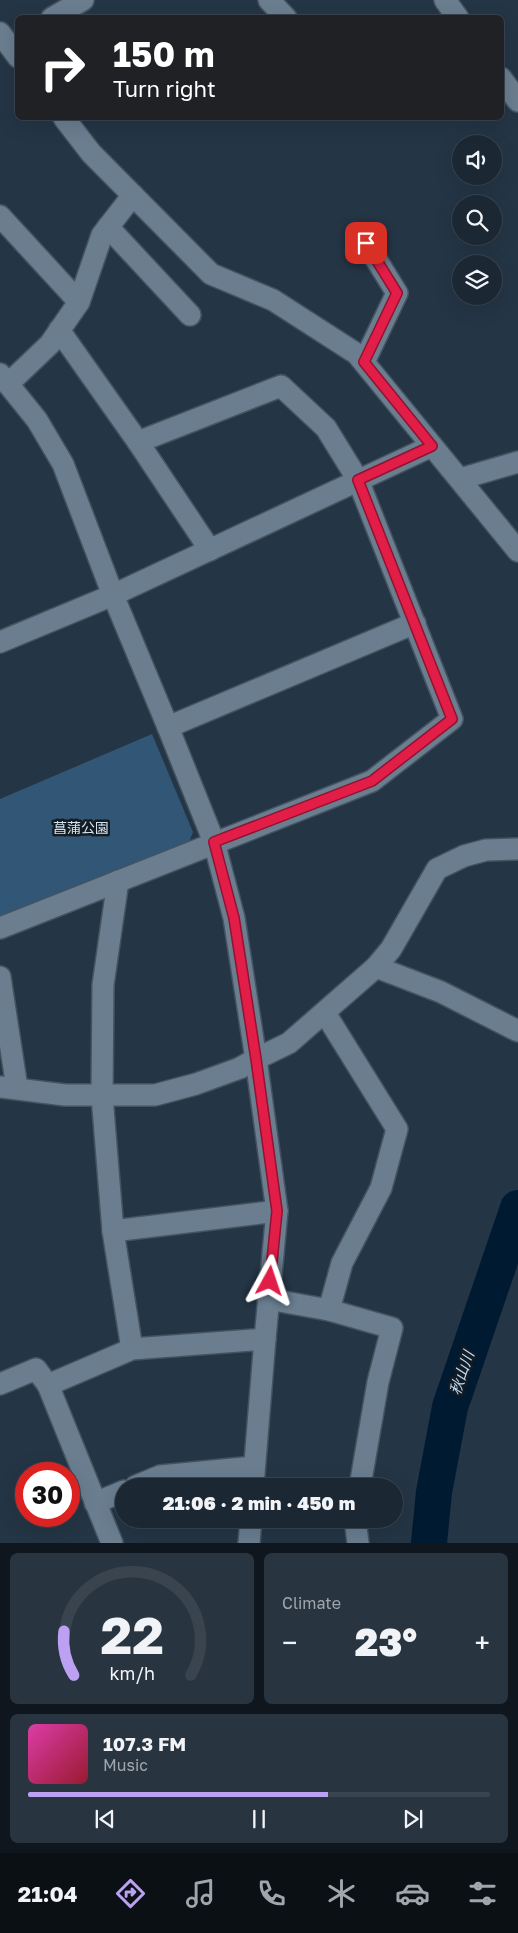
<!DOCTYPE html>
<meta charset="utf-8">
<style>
body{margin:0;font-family:"Golos Text","Noto Sans JP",sans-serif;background:#283440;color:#f1f3f6;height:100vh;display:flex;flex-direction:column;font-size:19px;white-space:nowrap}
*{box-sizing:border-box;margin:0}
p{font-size:16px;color:#a0a6ac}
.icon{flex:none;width:28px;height:28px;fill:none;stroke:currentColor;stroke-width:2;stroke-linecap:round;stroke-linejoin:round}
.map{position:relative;height:1543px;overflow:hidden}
.sheet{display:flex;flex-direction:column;gap:10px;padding:10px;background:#0f161d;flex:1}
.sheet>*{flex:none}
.hud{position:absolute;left:15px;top:15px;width:489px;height:105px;border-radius:8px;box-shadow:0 5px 20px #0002,0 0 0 1px #39444f;background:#202124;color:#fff;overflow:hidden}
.tools{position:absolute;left:452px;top:135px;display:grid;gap:10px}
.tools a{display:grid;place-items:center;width:50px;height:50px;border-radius:50%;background:#1b2834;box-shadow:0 5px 20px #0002,0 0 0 1px #39444f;font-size:25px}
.speed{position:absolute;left:15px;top:1462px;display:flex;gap:10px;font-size:25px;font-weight:700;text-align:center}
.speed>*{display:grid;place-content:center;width:65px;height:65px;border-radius:50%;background:#1b2834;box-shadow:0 5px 20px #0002,0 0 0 1px #39444f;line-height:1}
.speed .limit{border:8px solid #d22;background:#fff;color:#111}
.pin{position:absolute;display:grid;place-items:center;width:42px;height:42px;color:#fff;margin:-21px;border-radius:10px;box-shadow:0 2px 8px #0006}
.me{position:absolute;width:55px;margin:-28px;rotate:5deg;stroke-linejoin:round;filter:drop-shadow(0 0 4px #0008)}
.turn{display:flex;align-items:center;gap:18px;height:105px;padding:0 15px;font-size:22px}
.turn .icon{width:65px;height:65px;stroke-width:2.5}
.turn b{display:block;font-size:35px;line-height:42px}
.big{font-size:38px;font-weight:800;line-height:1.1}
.sheet .card{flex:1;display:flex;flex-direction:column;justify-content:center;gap:8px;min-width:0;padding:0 18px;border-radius:8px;background:#283440}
.sheet .dial{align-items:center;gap:0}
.dial svg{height:130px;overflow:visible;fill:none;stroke:#39444f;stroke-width:7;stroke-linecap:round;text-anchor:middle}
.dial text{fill:#f1f3f6;stroke:none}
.song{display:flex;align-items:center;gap:15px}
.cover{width:60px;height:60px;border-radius:8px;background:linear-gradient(135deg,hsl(320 70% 55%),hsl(350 70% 35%))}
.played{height:5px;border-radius:2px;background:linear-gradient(90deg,#bca0f2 65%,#39444f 65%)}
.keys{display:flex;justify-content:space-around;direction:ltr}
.heat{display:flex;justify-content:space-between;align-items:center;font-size:28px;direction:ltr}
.sheet .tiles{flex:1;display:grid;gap:10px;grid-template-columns:1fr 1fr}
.card:last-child{grid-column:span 2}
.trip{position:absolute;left:115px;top:1478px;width:288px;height:50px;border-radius:25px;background:#1b2834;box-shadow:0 5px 20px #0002,0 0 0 1px #39444f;font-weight:800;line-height:50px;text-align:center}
.tab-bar{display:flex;height:80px;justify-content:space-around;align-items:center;background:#0b1015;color:#a0a6ac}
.tab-bar .icon{width:35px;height:35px}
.tab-bar .active{color:#bca0f2}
.tab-bar b{font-size:22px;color:#f1f3f6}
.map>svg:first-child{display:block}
</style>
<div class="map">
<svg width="518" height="1543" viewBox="0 0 518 1543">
<rect width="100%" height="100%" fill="#243545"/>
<!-- green -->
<polygon fill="#325676" points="152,734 193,832 188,845 0,920 0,799"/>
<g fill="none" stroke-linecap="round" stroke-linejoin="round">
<!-- river -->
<polyline stroke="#001a32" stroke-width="36" points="429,1543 434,1492 450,1407 518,1208"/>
<defs>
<g id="street">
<polyline points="269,0 286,18"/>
<polyline points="445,0 458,18"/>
<polyline points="52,18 83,0"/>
<polyline points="0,33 18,57"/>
<polyline points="501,78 518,101"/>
<polyline points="64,118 91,153 211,274 273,300 357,354 518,551"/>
<polyline points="0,216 79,302"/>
<polyline points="108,227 190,315"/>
<polyline points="59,330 138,442"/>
<polyline points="364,362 397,293 366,243"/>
<polyline points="0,374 37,420 63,464 113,595 168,727 214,842 234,918 256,1059 240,1068 196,1084 155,1095 65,1095 0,1087"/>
<polyline points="8,384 50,344 79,302 102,235 133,195"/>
<polyline points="460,479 518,462"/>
<polyline points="0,642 113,595 432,446"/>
<polyline points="168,727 415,623"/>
<polyline points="118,881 103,985 102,1096 113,1231 132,1349"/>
<polyline points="0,928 372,781 452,719 358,480 326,428 281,386 138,442 210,550"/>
<polyline points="376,967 441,992 518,1031"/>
<polyline points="0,977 17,1088"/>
<polyline points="113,1231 277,1211"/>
<polyline points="268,1299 329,1310 342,1263 381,1188 397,1129 325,1013"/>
<polyline points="329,1310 392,1328 378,1382 360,1486"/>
<polyline points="265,1339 277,1211 256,1059 289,1043 376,967 391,949 437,869 464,856 486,850 518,849"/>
<polyline points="0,1384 36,1369 48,1385"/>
<polyline points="136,1486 160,1476 254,1467"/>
<polyline points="95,1503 124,1491"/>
<polyline points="355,1519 358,1543"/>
<polyline points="112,1543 48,1385 132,1349 265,1339 253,1486"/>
<polyline points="249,1543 251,1519"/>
</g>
</defs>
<!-- street casing -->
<use href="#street" stroke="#445360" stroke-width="24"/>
<!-- street -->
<use href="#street" stroke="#6a7e90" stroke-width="21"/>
</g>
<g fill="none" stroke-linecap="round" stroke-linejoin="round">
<defs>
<polyline id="route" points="270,1281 277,1211 256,1059 234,918 214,842 372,781 452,719 358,480 432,446 364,362 397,293 366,243"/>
</defs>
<!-- route casing -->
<use href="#route" stroke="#92132f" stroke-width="12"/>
<!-- route -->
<use href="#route" stroke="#e11d48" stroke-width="9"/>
</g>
<g text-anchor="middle" stroke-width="5" stroke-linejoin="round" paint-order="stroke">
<!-- park labels -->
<g font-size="14" fill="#d3e2f0" stroke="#141c23">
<text x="81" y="833">菖蒲公園</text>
</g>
<!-- water labels -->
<g font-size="15" font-style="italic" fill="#bddbf8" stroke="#141c23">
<text transform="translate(462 1373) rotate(-71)" y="5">秋山川</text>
</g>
</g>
</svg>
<div class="tools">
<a><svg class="icon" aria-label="sound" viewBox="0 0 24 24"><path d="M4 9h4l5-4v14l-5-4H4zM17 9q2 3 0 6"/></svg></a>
<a><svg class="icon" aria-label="search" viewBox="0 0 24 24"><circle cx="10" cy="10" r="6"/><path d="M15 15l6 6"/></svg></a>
<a><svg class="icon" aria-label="layers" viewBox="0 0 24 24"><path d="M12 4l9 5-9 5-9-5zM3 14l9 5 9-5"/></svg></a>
</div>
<div class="speed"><div class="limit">30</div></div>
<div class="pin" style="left:366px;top:243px;background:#d93025"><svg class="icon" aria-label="arrive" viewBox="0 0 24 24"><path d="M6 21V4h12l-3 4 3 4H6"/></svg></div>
<svg class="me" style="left:270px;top:1281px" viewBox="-20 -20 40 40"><path d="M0-17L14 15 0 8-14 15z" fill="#e11d48" stroke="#fff" stroke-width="4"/></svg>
<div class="trip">21:06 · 2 min · 450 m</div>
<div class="hud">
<div class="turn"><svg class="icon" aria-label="right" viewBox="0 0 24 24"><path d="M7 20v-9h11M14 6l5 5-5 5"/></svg><div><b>150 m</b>Turn right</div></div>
</div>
</div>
<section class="sheet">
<div class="tiles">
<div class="card dial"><svg viewBox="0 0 100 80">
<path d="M14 69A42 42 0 1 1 86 69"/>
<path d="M14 69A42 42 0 0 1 8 42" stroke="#bca0f2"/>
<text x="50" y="56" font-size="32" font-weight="700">22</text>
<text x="50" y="72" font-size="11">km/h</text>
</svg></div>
<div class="card"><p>Climate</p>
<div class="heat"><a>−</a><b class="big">23°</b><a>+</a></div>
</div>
<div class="card">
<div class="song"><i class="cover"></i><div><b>107.3 FM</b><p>Music</p></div></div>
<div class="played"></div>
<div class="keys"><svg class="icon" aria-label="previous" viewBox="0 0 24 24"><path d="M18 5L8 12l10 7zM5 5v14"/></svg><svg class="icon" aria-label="pause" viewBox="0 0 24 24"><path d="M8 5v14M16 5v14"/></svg><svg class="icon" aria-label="next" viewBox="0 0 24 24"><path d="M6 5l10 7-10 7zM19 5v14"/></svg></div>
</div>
</div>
</section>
<nav class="tab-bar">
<b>21:04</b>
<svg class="icon active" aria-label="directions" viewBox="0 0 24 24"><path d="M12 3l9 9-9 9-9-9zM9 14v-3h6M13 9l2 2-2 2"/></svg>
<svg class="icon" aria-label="music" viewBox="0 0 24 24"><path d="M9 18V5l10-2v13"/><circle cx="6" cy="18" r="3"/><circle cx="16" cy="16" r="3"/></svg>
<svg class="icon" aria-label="phone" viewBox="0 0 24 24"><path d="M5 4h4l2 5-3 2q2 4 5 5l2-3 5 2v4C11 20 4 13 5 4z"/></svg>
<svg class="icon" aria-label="climate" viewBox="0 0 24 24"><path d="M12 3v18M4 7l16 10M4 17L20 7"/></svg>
<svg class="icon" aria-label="car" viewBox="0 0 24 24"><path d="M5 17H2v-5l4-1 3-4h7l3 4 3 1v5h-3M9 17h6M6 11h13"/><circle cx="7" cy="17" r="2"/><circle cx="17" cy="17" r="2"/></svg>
<svg class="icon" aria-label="filters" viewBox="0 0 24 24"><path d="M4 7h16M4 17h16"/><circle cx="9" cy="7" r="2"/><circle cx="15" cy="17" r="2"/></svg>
</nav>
